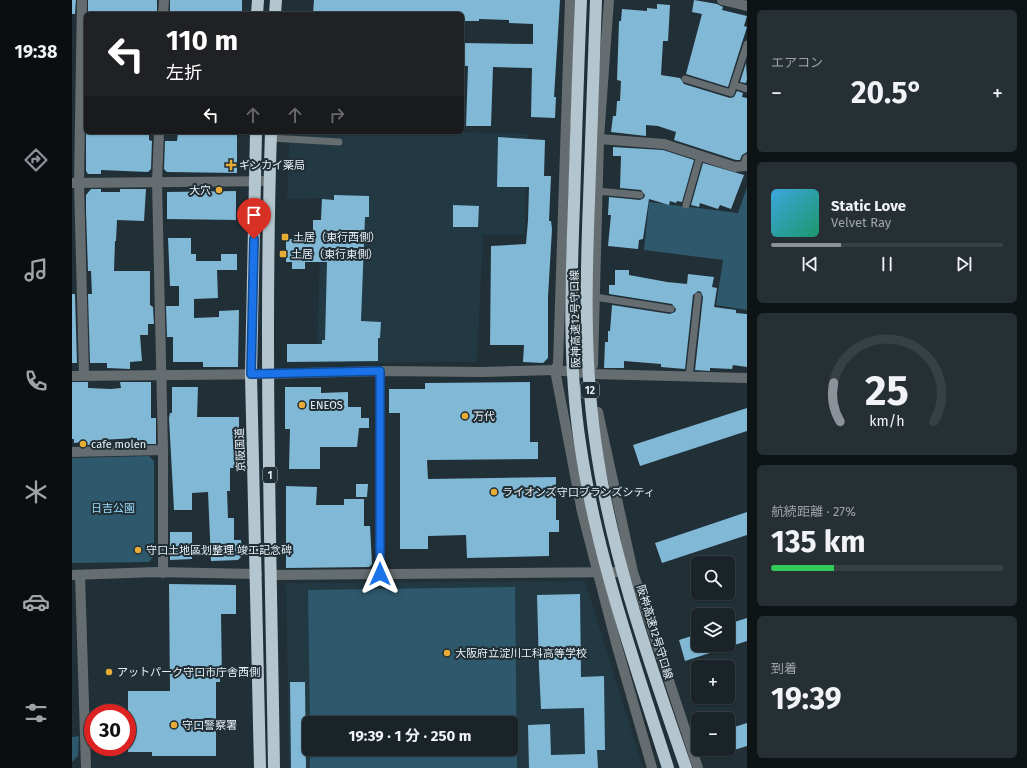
<!DOCTYPE html>
<html lang="ja">
<meta charset="utf-8">
<style>
body{margin:0;font-family:"Fira Sans","Noto Sans JP",sans-serif;background:#262f34;color:#f1f3f6;height:100vh;display:flex;flex-direction:column;font-size:15px;white-space:nowrap}
*{box-sizing:border-box;margin:0}
p{font-size:13px;color:#9fa4a8}
.icon{flex:none;width:22px;height:22px;fill:none;stroke:currentColor;stroke-width:2;stroke-linecap:round;stroke-linejoin:round}
.map{position:relative;flex:1;overflow:hidden}
.side{display:flex;flex-direction:column;gap:10px;padding:10px;background:#0e1316;width:280px}
.side>*{flex:none}
.guide{position:absolute;left:12px;top:12px;width:380px;height:122px;border-radius:6px;box-shadow:0 1px 3px #0004,0 0 0 1px #374045;background:#202124;color:#fff;overflow:hidden}
.tools{position:absolute;left:619px;top:556px;display:grid;gap:8px}
.tools a{display:grid;place-items:center;width:44px;height:44px;border-radius:6px;background:#192328;box-shadow:0 1px 3px #0004,0 0 0 1px #374045;font-size:20px}
.speed{position:absolute;left:12px;top:704px;display:flex;gap:8px;font-size:20px;font-weight:700;text-align:center}
.speed>*{display:grid;place-content:center;width:52px;height:52px;border-radius:50%;background:#192328;box-shadow:0 1px 3px #0004,0 0 0 1px #374045;line-height:1}
.speed .limit{border:6px solid #d22;background:#fff;color:#111}
.pin{position:absolute;display:grid;place-items:center;width:34px;height:34px;color:#fff;margin:-41px -17px;border-radius:50% 50% 50% 0;rotate:-45deg;box-shadow:0 0 4px #0007}
.pin .icon{rotate:45deg}
.me{position:absolute;width:44px;margin:-22px;rotate:0deg;stroke-linejoin:round;filter:drop-shadow(0 0 3px #0008)}
.turn{display:flex;align-items:center;gap:14px;height:84px;padding:0 16px;font-size:18px}
.turn .icon{width:52px;height:52px;stroke-width:2.5}
.turn b{display:block;font-size:28px;line-height:34px}
.lanes{display:flex;align-items:center;height:38px;padding:0 16px;background:#0003;justify-content:center;gap:20px;direction:ltr}
.lanes .off{opacity:.35}
.big{font-size:30px;font-weight:700;line-height:1.1}
.side .card{flex:1;display:flex;flex-direction:column;justify-content:center;gap:6px;min-width:0;padding:0 14px;border-radius:6px;background:#262f34}
.side .dial{align-items:center;gap:0}
.dial svg{height:104px;overflow:visible;fill:none;stroke:#374045;stroke-width:7;stroke-linecap:round;text-anchor:middle}
.dial text{fill:#f1f3f6;stroke:none}
.song{display:flex;align-items:center;gap:12px}
.cover{width:48px;height:48px;border-radius:6px;background:linear-gradient(135deg,hsl(200 70% 55%),hsl(160 70% 35%))}
.played{height:4px;border-radius:2px;background:linear-gradient(90deg,#8c9099 30%,#374045 30%)}
.keys{display:flex;justify-content:space-around;direction:ltr}
.heat{display:flex;justify-content:space-between;align-items:center;font-size:22px;direction:ltr}
.charge{height:6px;border-radius:3px;background:linear-gradient(90deg,#34c759 27%,#374045 0)}
.trip{position:absolute;left:230px;top:716px;width:216px;height:40px;border-radius:6px;background:#192328;box-shadow:0 1px 3px #0004,0 0 0 1px #374045;font-weight:700;line-height:40px;text-align:center}
main{display:flex;flex:1;min-height:0}
.menu{display:flex;flex-direction:column;width:72px;justify-content:space-around;align-items:center;background:#0a0e10;color:#9fa4a8}
.menu .icon{width:28px;height:28px}
.menu .active{color:#8c9099}
.menu b{font-size:18px;color:#f1f3f6}
.map>svg:first-child{display:block}
</style>
<main>
<nav class="menu">
<b>19:38</b>
<svg class="icon active" aria-label="directions" viewBox="0 0 24 24"><path d="M12 3l9 9-9 9-9-9zM9 14v-3h6M13 9l2 2-2 2"/></svg>
<svg class="icon" aria-label="music" viewBox="0 0 24 24"><path d="M9 18V5l10-2v13"/><circle cx="6" cy="18" r="3"/><circle cx="16" cy="16" r="3"/></svg>
<svg class="icon" aria-label="phone" viewBox="0 0 24 24"><path d="M5 4h4l2 5-3 2q2 4 5 5l2-3 5 2v4C11 20 4 13 5 4z"/></svg>
<svg class="icon" aria-label="climate" viewBox="0 0 24 24"><path d="M12 3v18M4 7l16 10M4 17L20 7"/></svg>
<svg class="icon" aria-label="car" viewBox="0 0 24 24"><path d="M5 17H2v-5l4-1 3-4h7l3 4 3 1v5h-3M9 17h6M6 11h13"/><circle cx="7" cy="17" r="2"/><circle cx="17" cy="17" r="2"/></svg>
<svg class="icon" aria-label="filters" viewBox="0 0 24 24"><path d="M4 7h16M4 17h16"/><circle cx="9" cy="7" r="2"/><circle cx="15" cy="17" r="2"/></svg>
</nav>
<div class="map">
<svg width="675" height="768" viewBox="0 0 675 768">
<rect width="100%" height="100%" fill="#212f36"/>
<!-- built -->
<g fill="#223843" fill-rule="evenodd">
<polygon points="218,132 388,132 456,134 453,234 411,235 405,362 245,363 249,198 215,199"/>
<path d="M 513,581 L 571,768 L 217,768 L 214,583 ZM 237,723 L 439,723 L 439,749 L 237,749 Z"/>
</g>
<!-- green -->
<g fill="#2e586c">
<polygon points="675,187 675,310 644,305 651,260 572,250 577,202 666,213"/>
<polygon points="77,456 82,461 82,556 77,562 0,563 0,458"/>
<polygon points="443,587 445,768 238,768 238,749 439,749 439,723 238,723 236,590"/>
<polygon points="7,736 6,756 0,762 0,737"/>
</g>
<!-- building -->
<g fill="#80b8d5">
<polygon points="0,0 4,0 3,14 0,14"/>
<rect x="16" y="0" width="69" height="14"/>
<rect x="98" y="0" width="72" height="14"/>
<polygon points="242,0 488,0 482,97 484,97 483,118 459,117 460,68 421,67 419,126 394,126 396,66 390,66 390,43 461,44 461,24 437,23 437,20 407,19 407,21 390,21 390,14 241,14"/>
<polygon points="622,0 645,4 651,7 650,10 675,16 672,26 675,27 656,87 614,74 630,14 620,12"/>
<polygon points="585,4 598,5 596,41 591,41 589,75 608,78 612,84 658,98 662,97 665,91 671,93 670,97 675,98 675,152 670,155 668,160 664,160 602,140 604,132 586,126 574,125 574,136 539,132 541,116 544,116 545,101 548,101 549,81 545,80 547,21 549,21 550,9 575,11 575,8 585,9"/>
<polygon points="674,63 675,79 674,83 668,82"/>
<polygon points="14,132 77,132 77,140 80,141 79,169 76,172 29,170 29,174 16,174 14,171"/>
<polygon points="106,132 165,132 165,173 95,172 92,169 93,141 105,141"/>
<polygon points="426,137 473,140 472,176 479,176 477,221 479,221 480,229 476,297 476,358 471,363 451,362 452,345 418,345 419,246 454,244 456,220 457,187 425,187"/>
<polygon points="541,147 591,150 622,160 610,202 605,201 604,203 598,201 597,205 577,199 571,239 567,240 566,249 536,246 539,215 536,215 537,197 568,200 572,198 573,195 569,190 548,188 549,156 541,156"/>
<polygon points="631,163 672,175 659,209 648,205 646,209 628,203 627,207 619,205"/>
<polygon points="19,189 29,189 29,192 48,192 48,189 74,189 72,221 45,220 44,241 43,241 42,271 78,271 78,305 81,307 82,324 76,324 76,335 68,335 70,361 58,362 58,369 35,368 35,363 18,363 16,294 20,294 19,271 16,271 14,212 14,195"/>
<polygon points="164,191 164,220 95,219 95,192"/>
<polygon points="262,195 297,196 297,217 293,217 289,321 309,322 308,338 306,338 306,361 215,362 215,344 250,344 250,340 253,340 255,262 233,262 233,269 220,269 220,262 214,262 214,239 222,239 222,236 241,237 241,220 249,220 250,199 262,200"/>
<polygon points="381,205 407,206 406,227 381,227"/>
<polygon points="96,238 119,238 119,254 124,254 124,261 149,261 149,254 165,254 165,270 145,270 146,298 122,299 122,318 147,317 147,311 167,310 166,367 131,367 131,362 101,362 101,337 95,337 94,306 107,306 107,286 98,286"/>
<polygon points="543,270 557,270 557,275 595,282 615,284 616,274 642,277 640,287 645,288 642,307 664,310 664,313 675,314 675,367 661,365 660,369 638,368 638,371 623,370 631,297 629,292 626,291 621,295 613,369 589,367 589,364 552,361 552,368 532,368 533,342 536,342 536,331 538,331 540,305 598,314 603,312 604,309 600,304 537,294 537,285 543,285"/>
<polygon points="0,294 3,294 5,363 0,363"/>
<polygon points="0,382 16,382 16,388 39,389 49,388 48,382 79,382 79,418 84,418 84,444 65,444 65,438 28,440 28,445 10,445 10,442 2,443 2,439 0,439"/>
<polygon points="458,382 458,442 466,442 466,459 355,460 356,479 484,477 484,520 487,520 487,532 477,532 477,556 395,558 394,535 356,536 356,549 328,549 328,413 317,413 317,389 353,389 353,383"/>
<polygon points="100,387 126,387 125,417 167,417 167,468 158,468 158,491 155,491 156,518 162,518 162,540 169,540 170,556 166,560 139,561 136,492 120,493 120,510 102,510 97,418 98,413 100,413"/>
<polygon points="213,387 249,387 249,393 276,392 276,407 289,407 289,418 297,418 297,428 287,428 285,447 248,447 248,469 217,469 218,429 213,429"/>
<polygon points="675,408 675,431 568,466 561,445"/>
<polygon points="284,484 296,484 295,497 284,497"/>
<polygon points="214,486 245,487 244,505 272,505 272,499 292,499 292,526 298,526 300,564 297,567 214,568"/>
<polygon points="675,512 675,535 590,563 583,543"/>
<polygon points="98,532 120,532 120,559 98,560"/>
<polygon points="97,584 164,585 164,614 149,614 150,679 148,679 148,682 144,682 144,756 80,756 80,752 56,752 56,691 98,691"/>
<polygon points="508,594 509,677 532,676 533,750 525,750 526,768 457,768 456,725 478,724 479,755 513,754 512,708 469,709 467,668 465,595"/>
<polygon points="675,618 675,641 613,661 607,640 626,634 626,645 656,645 656,624"/>
<polygon points="218,682 233,682 234,768 219,768"/>
<polygon points="675,723 675,746 656,752 656,729"/>
</g>
<g fill="none" stroke-linecap="round" stroke-linejoin="round">
<!-- lane -->
<g stroke="#666d70" stroke-width="7">
<polyline points="613,79 659,93 675,44"/>
<polyline points="662,85 675,89"/>
<polyline points="199,138 267,142"/>
<polyline points="525,191 568,195"/>
<polyline points="614,205 628,156"/>
<polyline points="523,297 599,309"/>
<polyline points="617,377 626,296"/>
</g>
<!-- street -->
<g stroke="#666d70" stroke-width="10">
<polyline points="10,0 7,183 12,375"/>
<polyline points="498,0 486,364 483,370 510,512 544,643 580,768"/>
<polyline points="650,0 675,6"/>
<polyline points="91,14 92,0"/>
<polyline points="87,132 85,182 91,450 91,573"/>
<polyline points="527,139 592,144 663,167 673,166 675,159"/>
<polyline points="0,183 197,181"/>
<polyline points="521,365 527,139 537,0"/>
<polyline points="308,371 308,574"/>
<polyline points="0,376 197,374 308,371 410,372 483,370 521,374 675,378"/>
<polyline points="526,412 561,572 626,768"/>
<polyline points="0,452 91,450"/>
<polyline points="0,575 85,572 185,574"/>
<polyline points="8,575 14,768"/>
<polyline points="199,575 557,572"/>
</g>
<!-- highway -->
<g stroke="#b3c5ce" stroke-width="12">
<polyline points="185,14 186,0"/>
<polyline points="203,14 204,0"/>
<polyline points="184,132 179,374 188,768"/>
<path d="M 199,132 C 192,344 199,556 202,768"/>
</g>
<!-- highway-bridge -->
<g stroke="#b3c5ce" stroke-width="12">
<path d="M 509,0 C 506,68 504,136 502,204 C 499,284 496,364 508,443 C 524,554 562,661 596,768"/>
<path d="M 524,0 C 522,67 519,133 517,200 C 514,280 512,360 523,439 C 538,552 577,661 614,768"/>
</g>
</g>
<g fill="none" stroke-linecap="round" stroke-linejoin="round">
<defs>
<polyline id="route" points="182,239 179,374 308,371 308,574"/>
</defs>
<!-- route casing -->
<use href="#route" stroke="#114b97" stroke-width="10"/>
<!-- route -->
<use href="#route" stroke="#1a73e8" stroke-width="7"/>
</g>
<!-- markers -->
<g fill="#e6ac36" stroke="#212f36" stroke-width="1.5">
<path d="M157 159h4v4h4v4h-4v4h-4v-4h-4v-4h4z"/>
<circle cx="147" cy="190" r="4"/>
<rect x="209" y="233" width="8" height="8" rx="2"/>
<rect x="207" y="250" width="8" height="8" rx="2"/>
<circle cx="230" cy="405" r="4"/>
<circle cx="393" cy="416" r="4"/>
<circle cx="11" cy="444" r="4"/>
<circle cx="422" cy="492" r="4"/>
<circle cx="66" cy="550" r="4"/>
<circle cx="375" cy="653" r="4"/>
<circle cx="37" cy="672" r="4"/>
<circle cx="102" cy="725" r="4"/>
</g>
<g text-anchor="middle" stroke-width="4" stroke-linejoin="round" paint-order="stroke">
<!-- shield labels -->
<g fill="#212f36" stroke="#adb8bd" stroke-width="1">
<rect x="509" y="382" width="18" height="16" rx="3"/>
<rect x="191" y="467" width="14" height="16" rx="3"/>
</g>
<g font-size="10" font-weight="bold" fill="#e9f2f7">
<text x="518" y="394">12</text>
<text x="198" y="479">1</text>
</g>
<!-- poi labels -->
<g font-size="11" fill="#e9f2f7" stroke="#212f36" text-anchor="start">
<text x="167" y="169">ギンカイ薬局</text>
<text x="139" y="194" text-anchor="end">大穴</text>
<text x="221" y="241">土居（東行西側）</text>
<text x="219" y="258">土居（東行東側）</text>
<text x="238" y="409">ENEOS</text>
<text x="401" y="420">万代</text>
<text x="19" y="448">cafe molen</text>
<text x="430" y="496">ライオンズ守口ブランズシティ</text>
<text x="74" y="554">守口土地區划整理 竣工記念碑</text>
<text x="383" y="657">大阪府立淀川工科高等学校</text>
<text x="45" y="676">アットパーク守口市庁舎西側</text>
<text x="110" y="729">守口警察署</text>
</g>
<!-- street labels -->
<g font-size="11" fill="#e9f2f7" stroke="#212f36">
<text transform="translate(503 319) rotate(-91)" y="4">阪神高速12号守口線</text>
<text transform="translate(168 450) rotate(-92)" y="4">京阪国道</text>
<text transform="translate(583 632) rotate(73)" y="4">阪神高速12号守口線</text>
</g>
<!-- park labels -->
<g font-size="11" fill="#9bddff" stroke="#212f36">
<text x="41" y="512">日吉公園</text>
</g>
</g>
</svg>
<div class="tools">
<a><svg class="icon" aria-label="search" viewBox="0 0 24 24"><circle cx="10" cy="10" r="6"/><path d="M15 15l6 6"/></svg></a>
<a><svg class="icon" aria-label="layers" viewBox="0 0 24 24"><path d="M12 4l9 5-9 5-9-5zM3 14l9 5 9-5"/></svg></a>
<a>+</a>
<a>−</a>
</div>
<div class="speed"><div class="limit">30</div></div>
<div class="pin" style="left:182px;top:239px;background:#d93025"><svg class="icon" aria-label="arrive" viewBox="0 0 24 24"><path d="M6 21V4h12l-3 4 3 4H6"/></svg></div>
<svg class="me" style="left:308px;top:574px" viewBox="-20 -20 40 40"><path d="M0-17L14 15 0 8-14 15z" fill="#1a73e8" stroke="#fff" stroke-width="4"/></svg>
<div class="trip">19:39 · 1 分 · 250 m</div>
<div class="guide">
<div class="turn"><svg class="icon" aria-label="left" viewBox="0 0 24 24"><path d="M17 20v-9H6M10 6l-5 5 5 5"/></svg><div><b>110 m</b>左折</div></div>
<div class="lanes"><svg class="icon" aria-label="left" viewBox="0 0 24 24"><path d="M17 20v-9H6M10 6l-5 5 5 5"/></svg><svg class="icon off" aria-label="ahead" viewBox="0 0 24 24"><path d="M12 20V5M6 11l6-6 6 6"/></svg><svg class="icon off" aria-label="ahead" viewBox="0 0 24 24"><path d="M12 20V5M6 11l6-6 6 6"/></svg><svg class="icon off" aria-label="right" viewBox="0 0 24 24"><path d="M7 20v-9h11M14 6l5 5-5 5"/></svg></div>
</div>
</div>
<section class="side">
<div class="card"><p>エアコン</p>
<div class="heat"><a>−</a><b class="big">20.5°</b><a>+</a></div>
</div>
<div class="card">
<div class="song"><i class="cover"></i><div><b>Static Love</b><p>Velvet Ray</p></div></div>
<div class="played"></div>
<div class="keys"><svg class="icon" aria-label="previous" viewBox="0 0 24 24"><path d="M18 5L8 12l10 7zM5 5v14"/></svg><svg class="icon" aria-label="pause" viewBox="0 0 24 24"><path d="M8 5v14M16 5v14"/></svg><svg class="icon" aria-label="next" viewBox="0 0 24 24"><path d="M6 5l10 7-10 7zM19 5v14"/></svg></div>
</div>
<div class="card dial"><svg viewBox="0 0 100 80">
<path d="M14 69A42 42 0 1 1 86 69"/>
<path d="M14 69A42 42 0 0 1 9 39" stroke="#8c9099"/>
<text x="50" y="56" font-size="32" font-weight="700">25</text>
<text x="50" y="72" font-size="11">km/h</text>
</svg></div>
<div class="card"><p>航続距離 · 27%</p><b class="big">135 km</b><div class="charge"></div></div>
<div class="card"><p>到着</p><b class="big">19:39</b></div>
</section>
</main>
